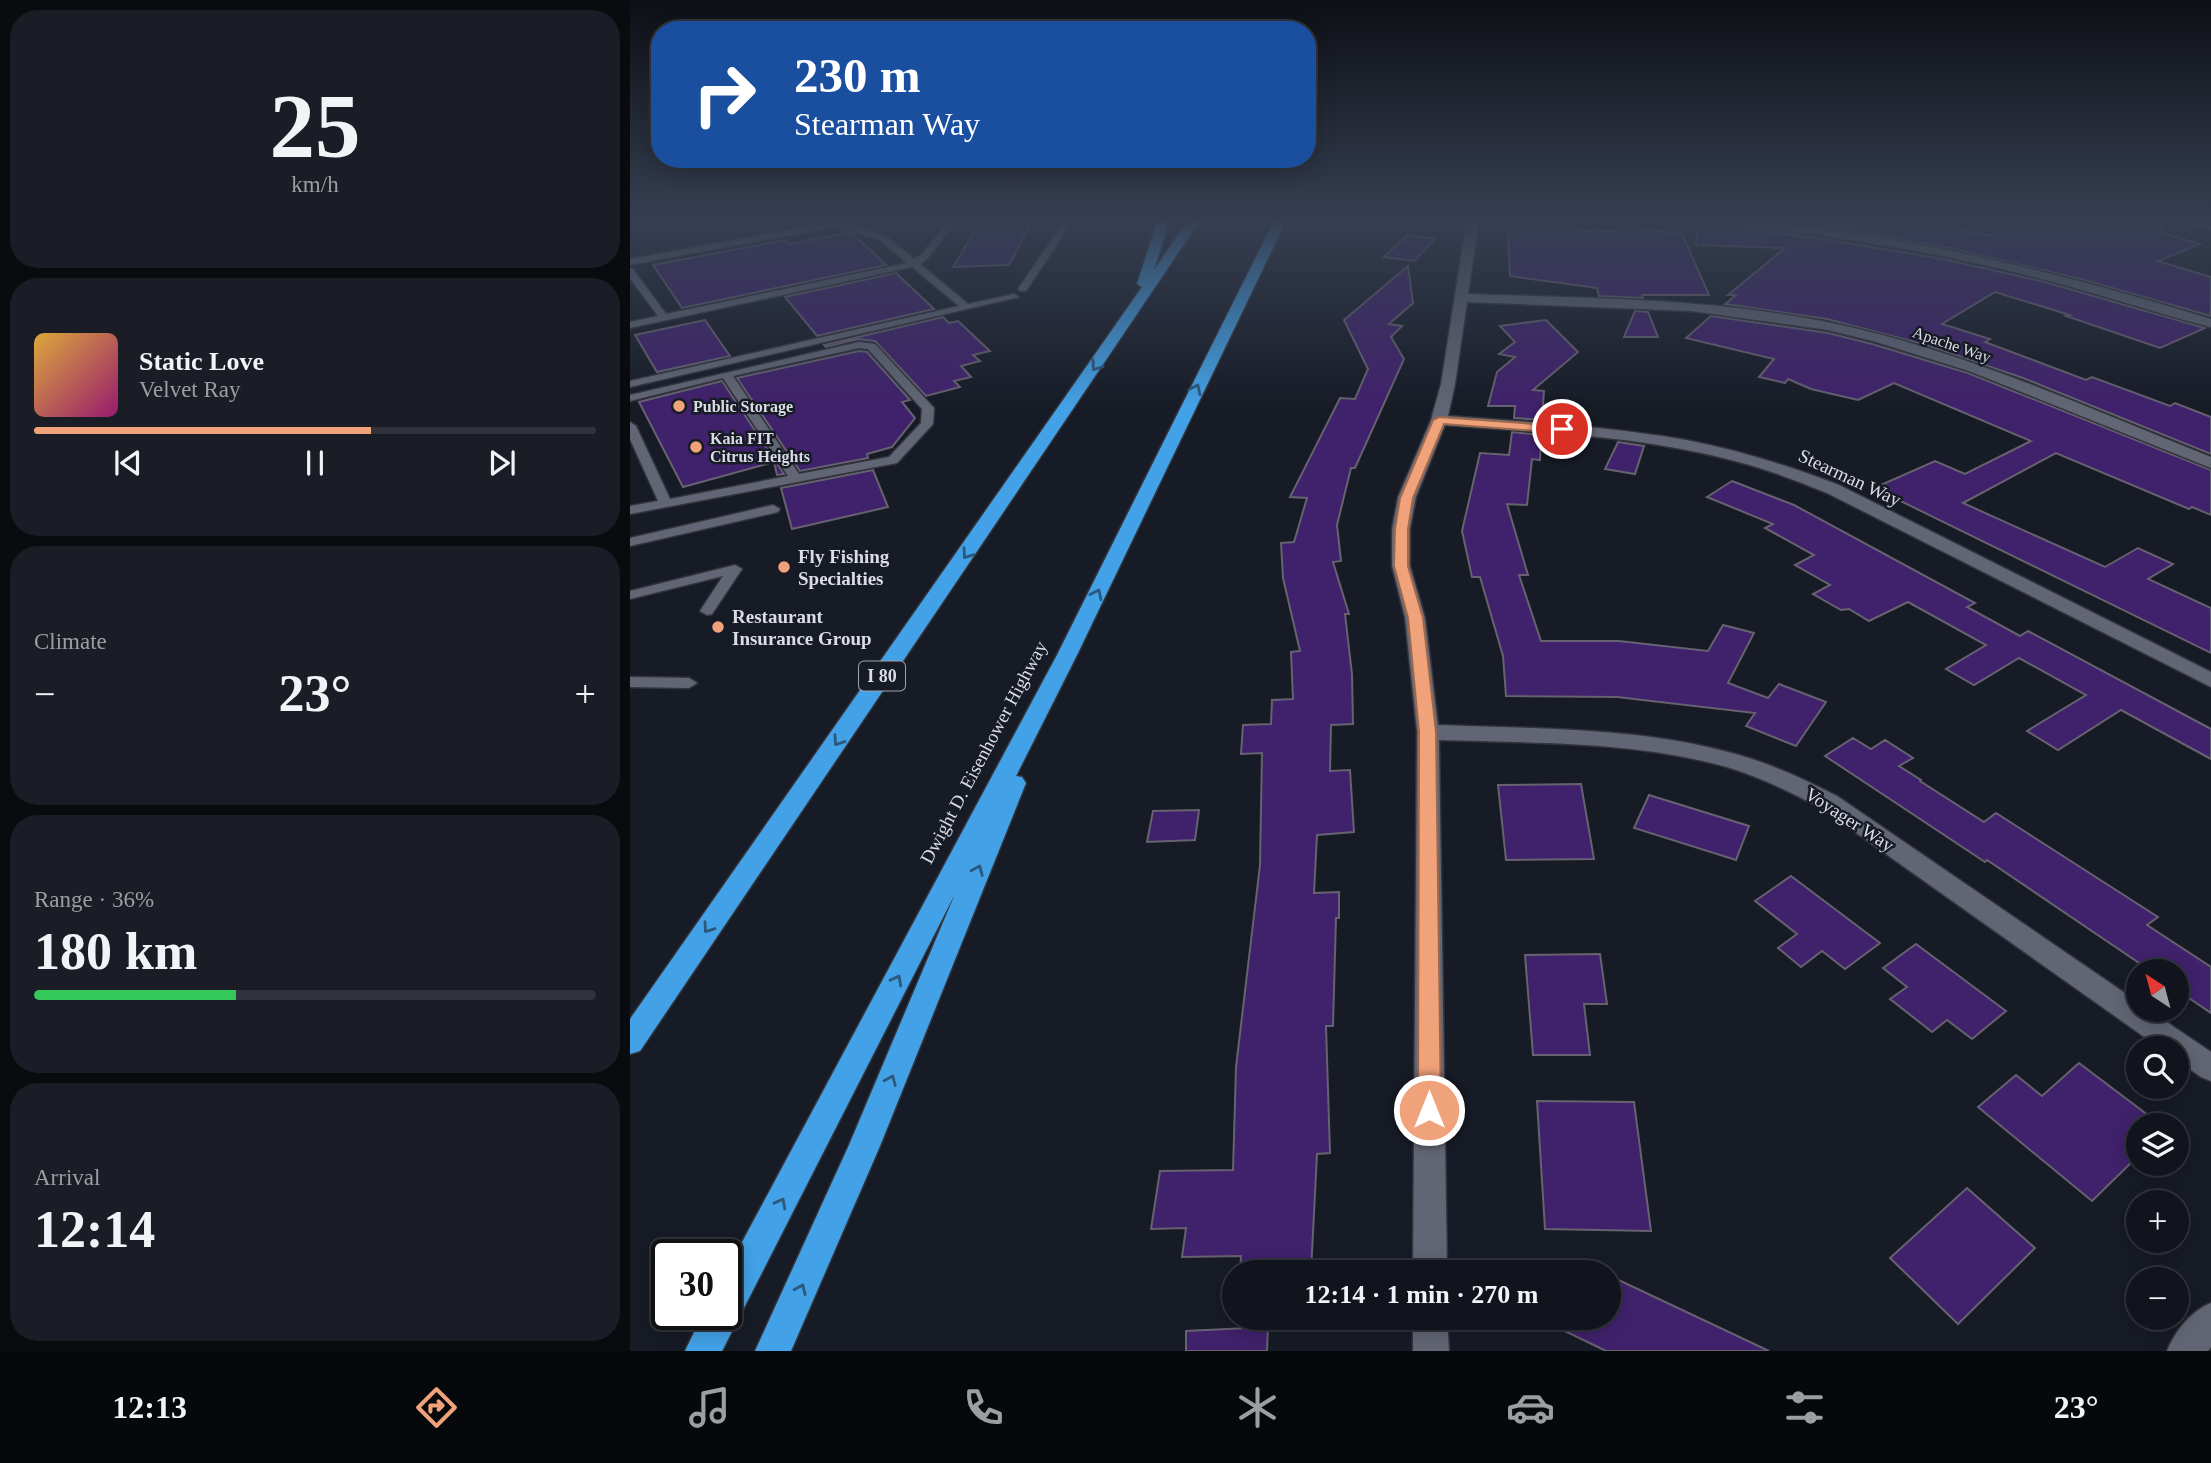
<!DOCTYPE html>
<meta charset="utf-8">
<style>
body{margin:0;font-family:"Times New Roman",serif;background:#1a1d25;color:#f1f3f6;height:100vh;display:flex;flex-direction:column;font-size:26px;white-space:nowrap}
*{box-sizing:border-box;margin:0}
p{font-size:23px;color:#9c9ea3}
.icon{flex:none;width:38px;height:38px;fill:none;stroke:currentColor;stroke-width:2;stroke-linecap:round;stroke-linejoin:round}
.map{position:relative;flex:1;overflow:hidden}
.side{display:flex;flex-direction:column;gap:10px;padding:10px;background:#090b0f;width:630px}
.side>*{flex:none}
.hud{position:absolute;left:21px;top:21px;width:665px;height:147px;border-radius:28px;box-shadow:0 4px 18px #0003,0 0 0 2px #30333b;background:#1a4fa0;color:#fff;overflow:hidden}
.needle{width:46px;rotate:324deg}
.controls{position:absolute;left:1496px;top:959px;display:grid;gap:14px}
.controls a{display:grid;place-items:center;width:63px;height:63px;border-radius:50%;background:#11141c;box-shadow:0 4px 18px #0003,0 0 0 2px #30333b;font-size:35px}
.speed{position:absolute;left:21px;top:1239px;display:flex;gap:14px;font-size:35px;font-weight:700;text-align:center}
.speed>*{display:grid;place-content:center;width:91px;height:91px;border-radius:50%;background:#11141c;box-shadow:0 4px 18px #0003,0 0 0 2px #30333b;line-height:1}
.speed .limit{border:4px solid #111;border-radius:10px;background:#fff;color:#111}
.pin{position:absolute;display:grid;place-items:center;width:60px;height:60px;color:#fff;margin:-30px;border:4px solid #fff;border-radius:50%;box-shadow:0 2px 7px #0007}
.me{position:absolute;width:77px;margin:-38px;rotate:0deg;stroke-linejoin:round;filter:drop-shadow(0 0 5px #0008)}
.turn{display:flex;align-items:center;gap:24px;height:147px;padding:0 28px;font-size:32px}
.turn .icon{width:91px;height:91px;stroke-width:2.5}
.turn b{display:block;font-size:49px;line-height:60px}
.big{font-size:52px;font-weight:700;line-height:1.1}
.side .card{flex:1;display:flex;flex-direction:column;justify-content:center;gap:10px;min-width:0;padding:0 24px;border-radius:28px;background:#1a1d25}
.side .dial{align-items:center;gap:0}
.dial b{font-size:91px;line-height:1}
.song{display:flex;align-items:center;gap:21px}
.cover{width:84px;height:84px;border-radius:10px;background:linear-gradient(135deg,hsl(40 70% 55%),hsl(320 70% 35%))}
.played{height:7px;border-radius:4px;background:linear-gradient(90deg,#f0a27a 60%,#30333b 60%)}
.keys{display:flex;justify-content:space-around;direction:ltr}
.heat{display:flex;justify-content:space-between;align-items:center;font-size:38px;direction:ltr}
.charge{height:10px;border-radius:5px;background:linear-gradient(90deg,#34c759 36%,#30333b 0)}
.trip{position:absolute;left:592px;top:1260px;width:399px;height:70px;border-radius:35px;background:#11141c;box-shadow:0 4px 18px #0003,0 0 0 2px #30333b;font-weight:700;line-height:70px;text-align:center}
.menu{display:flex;height:112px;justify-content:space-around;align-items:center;background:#07080b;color:#9c9ea3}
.menu .icon{width:49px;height:49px}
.menu .active{color:#f0a27a}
.menu b{font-size:32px;color:#f1f3f6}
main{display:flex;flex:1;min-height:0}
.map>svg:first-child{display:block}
</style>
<main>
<section class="side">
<div class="card dial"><b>25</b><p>km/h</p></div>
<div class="card">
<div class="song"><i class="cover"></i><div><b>Static Love</b><p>Velvet Ray</p></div></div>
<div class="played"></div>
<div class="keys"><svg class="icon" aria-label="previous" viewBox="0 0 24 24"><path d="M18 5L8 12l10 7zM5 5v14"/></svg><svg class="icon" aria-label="pause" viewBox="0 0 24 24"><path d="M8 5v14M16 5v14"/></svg><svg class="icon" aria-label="next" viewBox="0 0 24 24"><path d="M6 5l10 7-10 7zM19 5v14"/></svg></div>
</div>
<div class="card"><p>Climate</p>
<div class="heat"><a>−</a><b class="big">23°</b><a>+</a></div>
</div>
<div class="card"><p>Range · 36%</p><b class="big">180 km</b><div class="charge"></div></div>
<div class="card"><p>Arrival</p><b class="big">12:14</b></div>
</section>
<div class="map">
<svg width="1581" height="1351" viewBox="0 0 1581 1351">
<rect width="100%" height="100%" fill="#171b26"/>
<!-- building -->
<g fill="#40216c" stroke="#666270" stroke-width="2">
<polygon points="352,219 403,219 379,265 323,267"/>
<polygon points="1133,219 1259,219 1270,222 1276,219 1362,236 1364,219 1495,219 1534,230 1528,232 1570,244 1528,261 1581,277 1581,316 1454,280 1324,249 1215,229"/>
<polygon points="909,222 964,232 966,230 988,232 991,227 1052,234 1079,295 1012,295 1013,298 969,296 967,288 880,276 878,234 889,226 899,228"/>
<polygon points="1068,222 1193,239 1313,259 1415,282 1575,328 1530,348 1436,316 1440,315 1365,292 1312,324 1360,339 1355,342 1456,380 1462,377 1540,406 1545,403 1581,417 1581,454 1393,378 1296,345 1197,319 1095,304 1106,295 1098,295 1155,248 1066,245"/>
<polygon points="217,233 224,235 256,265 52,308 23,265 155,240 160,244"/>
<polygon points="777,235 805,239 784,261 754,257"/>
<polygon points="778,266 783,303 759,324 772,326 761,337 774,359 725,468 721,468 707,525 711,561 703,562 719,614 715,614 722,674 723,724 701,725 700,771 720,770 724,832 687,835 684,893 709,892 709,918 706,918 703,1026 696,1026 700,1153 687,1154 681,1272 610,1272 611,1256 552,1257 556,1228 521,1229 530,1171 603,1170 606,1067 630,865 632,753 611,754 613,725 641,724 642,700 663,699 661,652 670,651 653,578 651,543 664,542 677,498 660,497 710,398 725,399 738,369 714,320"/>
<polygon points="266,273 304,309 187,336 155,297"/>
<polygon points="1005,311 1018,312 1028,337 994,337"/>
<polygon points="1081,316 1198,333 1242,344 1338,373 1581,470 1581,515 1562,507 1559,509 1426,453 1333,503 1475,567 1508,548 1543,564 1518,579 1581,608 1581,653 1244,488 1305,461 1335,474 1401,441 1264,383 1228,400 1181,389 1158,379 1155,383 1129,377 1144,359 1056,338"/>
<polygon points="313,317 319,323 328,321 360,351 343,355 350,361 331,366 341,377 324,381 330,387 296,396 245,341 228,339 196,347 194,345"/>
<polygon points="75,320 100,356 27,372 5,335"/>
<polygon points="916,320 948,352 903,390 914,391 912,420 884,418 885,406 858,406 867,372 885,357 869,354 885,342 870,326"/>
<polygon points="229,351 237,352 280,400 272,402 285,418 262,447 237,454 238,458 170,471 107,378"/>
<polygon points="92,381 154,474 147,475 144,462 53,487 9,402"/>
<polygon points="882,432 911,435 910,460 902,459 897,505 877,504 898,575 889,575 911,641 989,641 1078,651 1093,625 1124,633 1098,683 1138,698 1149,684 1196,702 1166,746 1116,726 1125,713 987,697 876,696 873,656 850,577 842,577 832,531 850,453 879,455"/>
<polygon points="988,442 1014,446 1005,474 975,469"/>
<polygon points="243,470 258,507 162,529 151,488"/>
<polygon points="1102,481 1164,505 1345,603 1337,607 1390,636 1398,631 1581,729 1581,759 1491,710 1428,750 1397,731 1456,695 1389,658 1344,685 1316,669 1356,645 1278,602 1239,621 1219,609 1211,610 1183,594 1200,585 1165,565 1184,555 1135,528 1143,524 1077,497"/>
<polygon points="1223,738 1241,749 1255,740 1283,758 1269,766 1291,780 1290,781 1354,822 1366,813 1528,917 1517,925 1581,967 1581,1013 1547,990 1547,971 1521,971 1357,860 1355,862 1195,756"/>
<polygon points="951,784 964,859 876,860 868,785"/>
<polygon points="1019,795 1119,826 1106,860 1004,828"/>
<polygon points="569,810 565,840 517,842 523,811"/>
<polygon points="1161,876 1250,943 1215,969 1192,951 1171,967 1148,948 1167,934 1125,901"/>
<polygon points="1286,944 1376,1011 1342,1039 1317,1020 1302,1032 1260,999 1277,987 1253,968"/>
<polygon points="970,954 977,1004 954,1004 960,1055 903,1055 895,955"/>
<polygon points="1449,1063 1531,1125 1508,1125 1508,1156 1462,1201 1348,1107 1386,1075 1412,1096"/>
<polygon points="907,1101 1004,1102 1021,1231 915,1229"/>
<polygon points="1337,1188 1405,1248 1328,1324 1260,1258"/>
<polygon points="978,1275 1139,1351 976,1351 908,1318 978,1318"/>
<polygon points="638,1327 637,1351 556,1351 556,1331"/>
</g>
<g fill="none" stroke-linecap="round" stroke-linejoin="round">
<defs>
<g id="lane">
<polygon points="194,219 203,219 256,236 284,259 292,254 320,219 328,219 298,258 290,264 338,304 384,294 389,297 0,387 0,381 329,306 282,267 0,328 0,322 28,316 0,278 0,268 3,269 36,314 277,263 250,240 205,227 0,265 0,259 198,223"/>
<polygon points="436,219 444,219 396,291 390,291 388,289"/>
<path d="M 229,342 L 245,344 L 304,408 L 303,424 L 267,463 L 0,514 L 0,506 L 28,501 L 0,439 L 0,422 L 6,426 L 40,499 L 158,476 L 93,378 L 0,401 L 0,395 ZM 229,348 L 238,349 L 292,409 L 291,423 L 259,457 L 169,474 L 103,376 Z"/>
<polygon points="143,505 150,509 148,512 0,546 0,538"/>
<polygon points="105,565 112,569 82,614 77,615 70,611 93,576 0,599 0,591"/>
<polygon points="0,677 59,678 67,683 59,688 0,687"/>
</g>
<g id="street">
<path d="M 837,219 L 849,219 L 838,294 C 958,298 1079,298 1197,322 C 1330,349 1455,407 1581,457 L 1581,468 L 1339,371 L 1243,341 L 1198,330 L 1061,311 L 837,302 L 825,384 L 818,416 C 897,422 977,426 1056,440 C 1109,450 1159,466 1209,485 L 1581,672 L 1581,687 L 1197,493 C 1165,480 1134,468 1101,460 C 1008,436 910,432 815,425 L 786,497 L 780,529 L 780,566 L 795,618 L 808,725 C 909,729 1012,727 1109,755 C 1144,765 1175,780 1207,796 L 1508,1002 L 1508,1010 L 1519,1010 L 1581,1052 L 1581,1081 L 1571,1077 L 1547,1060 L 1547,1048 L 1530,1048 L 1191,808 C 1160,792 1130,777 1097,767 C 1004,741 905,743 809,740 L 817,1272 L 783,1272 L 787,732 L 775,618 L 762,566 L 762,529 L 768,497 L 801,420 L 811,384 Z"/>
<path d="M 1067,219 C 1124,218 1180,226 1236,235 C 1353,254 1468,284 1581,319 L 1581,327 C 1518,311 1456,289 1392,274 C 1287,248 1181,232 1073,222 Z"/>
<path d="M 1581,1303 L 1581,1347 L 1578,1351 L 1537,1351 C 1545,1331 1561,1311 1581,1303 Z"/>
<polygon points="783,1318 817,1318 819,1351 783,1351"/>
</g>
<polygon id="secondary" points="1544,219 1563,219 1581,224 1581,230"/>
<g id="highway">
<polygon points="528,219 540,219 524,270 559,219 571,219 10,1051 0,1054 0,1019 512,287 507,284"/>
<polygon points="645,219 657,219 447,655 386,776 392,777 396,783 250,1146 161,1351 125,1351 219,1145 325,894 92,1351 55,1351 73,1314 96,1314 96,1272 427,655"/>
</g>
</defs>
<!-- lane casing -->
<use href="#lane" stroke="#33353d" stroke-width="3"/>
<!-- street casing -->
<use href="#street" stroke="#33353d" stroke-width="3"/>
<!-- secondary casing -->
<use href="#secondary" stroke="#33353d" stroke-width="3"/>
<!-- highway casing -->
<use href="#highway" stroke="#33353d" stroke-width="3"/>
<!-- lane -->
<use href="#lane" fill="#626674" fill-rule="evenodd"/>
<!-- street -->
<use href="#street" fill="#626674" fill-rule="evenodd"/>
<!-- secondary -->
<use href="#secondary" fill="#626674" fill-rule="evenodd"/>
<!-- highway -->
<use href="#highway" fill="#43a2e7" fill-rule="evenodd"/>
</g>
<!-- one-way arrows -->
<defs><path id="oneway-chevron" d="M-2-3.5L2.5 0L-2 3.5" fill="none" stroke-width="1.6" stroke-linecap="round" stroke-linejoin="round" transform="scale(1.75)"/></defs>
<g stroke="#2b587d">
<use href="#oneway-chevron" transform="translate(466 366) rotate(125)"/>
<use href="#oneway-chevron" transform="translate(566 389) rotate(-64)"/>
<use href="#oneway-chevron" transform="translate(337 554) rotate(125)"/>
<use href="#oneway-chevron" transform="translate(467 594) rotate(-64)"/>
<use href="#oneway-chevron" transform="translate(208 741) rotate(125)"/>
<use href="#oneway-chevron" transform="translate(348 870) rotate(-67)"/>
<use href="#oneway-chevron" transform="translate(78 928) rotate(125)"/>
<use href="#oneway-chevron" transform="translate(267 980) rotate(-62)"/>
<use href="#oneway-chevron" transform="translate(261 1080) rotate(-67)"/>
<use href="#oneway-chevron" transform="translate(151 1203) rotate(-62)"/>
<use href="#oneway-chevron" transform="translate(171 1289) rotate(-66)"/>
</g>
<!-- sky -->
<linearGradient id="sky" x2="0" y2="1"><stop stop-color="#0d0f15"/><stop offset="0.54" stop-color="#363f52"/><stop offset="1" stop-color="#363f52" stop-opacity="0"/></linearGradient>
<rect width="1581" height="408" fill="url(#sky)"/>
<!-- route -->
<polygon fill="#f0a27a" stroke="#9c694f" stroke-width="2" points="809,417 932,426 937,429 932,433 814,424 783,498 778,529 778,566 793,618 806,732 811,1110 808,1118 799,1121 791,1118 788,1110 789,732 778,618 764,566 765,529 770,498 803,420"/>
<!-- markers -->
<g fill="#f0a27a" stroke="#171b26" stroke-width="2.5">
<circle cx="49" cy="406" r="7"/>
<circle cx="66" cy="447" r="7"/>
<circle cx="154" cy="567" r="7"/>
<circle cx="88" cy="627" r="7"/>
</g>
<g text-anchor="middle" stroke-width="5" stroke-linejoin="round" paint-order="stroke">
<!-- far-street labels -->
<g font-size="16" fill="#dadde4" stroke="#171b26">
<text transform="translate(1322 344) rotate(19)" y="6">Apache Way</text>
</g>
<!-- far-poi labels -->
<g font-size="16" font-weight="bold" fill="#dadde4" stroke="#171b26" text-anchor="start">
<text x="63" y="412">Public Storage</text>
<text x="80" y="444">Kaia FIT<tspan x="80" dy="18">Citrus Heights</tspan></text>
</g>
<!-- shield labels -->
<rect fill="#171b26" stroke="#a0a3ab" stroke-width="2" x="229" y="661.5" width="46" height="29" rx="5"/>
<g font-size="18" font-weight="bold" fill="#dadde4">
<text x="252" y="682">I 80</text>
</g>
<!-- street labels -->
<g font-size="19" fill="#dadde4" stroke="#171b26">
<text transform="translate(1220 477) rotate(25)" y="7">Stearman Way</text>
<text transform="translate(353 752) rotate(-62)" y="7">Dwight D. Eisenhower Highway</text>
<text transform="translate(1220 819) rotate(33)" y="7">Voyager Way</text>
</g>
<!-- poi labels -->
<g font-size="19" font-weight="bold" fill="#dadde4" stroke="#171b26" text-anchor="start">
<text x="168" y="563">Fly Fishing<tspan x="168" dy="22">Specialties</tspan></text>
<text x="102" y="623">Restaurant<tspan x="102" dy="22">Insurance Group</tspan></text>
</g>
</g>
</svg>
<div class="controls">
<a><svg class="needle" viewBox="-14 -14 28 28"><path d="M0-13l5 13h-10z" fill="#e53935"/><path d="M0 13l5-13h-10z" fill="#9c9ea3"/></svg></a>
<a><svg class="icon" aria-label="search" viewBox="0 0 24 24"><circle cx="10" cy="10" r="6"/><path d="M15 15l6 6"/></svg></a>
<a><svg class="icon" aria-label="layers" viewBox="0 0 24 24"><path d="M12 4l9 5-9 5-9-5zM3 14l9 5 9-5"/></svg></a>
<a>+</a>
<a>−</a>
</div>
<div class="speed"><div class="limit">30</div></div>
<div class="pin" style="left:932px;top:429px;background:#d93025"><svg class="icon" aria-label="arrive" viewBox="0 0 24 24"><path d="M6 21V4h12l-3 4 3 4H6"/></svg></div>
<svg class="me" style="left:799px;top:1110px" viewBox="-20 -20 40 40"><circle r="17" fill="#f0a27a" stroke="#fff" stroke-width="3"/><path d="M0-11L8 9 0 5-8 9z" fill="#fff"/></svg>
<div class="trip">12:14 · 1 min · 270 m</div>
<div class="hud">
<div class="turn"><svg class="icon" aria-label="right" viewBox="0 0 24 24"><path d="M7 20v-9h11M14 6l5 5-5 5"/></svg><div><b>230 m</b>Stearman Way</div></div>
</div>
</div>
</main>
<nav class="menu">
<b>12:13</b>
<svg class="icon active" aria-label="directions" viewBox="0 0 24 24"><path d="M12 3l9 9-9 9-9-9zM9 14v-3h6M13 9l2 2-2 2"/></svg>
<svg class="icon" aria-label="music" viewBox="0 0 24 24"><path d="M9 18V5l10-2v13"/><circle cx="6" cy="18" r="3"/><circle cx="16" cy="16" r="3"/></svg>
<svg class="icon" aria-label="phone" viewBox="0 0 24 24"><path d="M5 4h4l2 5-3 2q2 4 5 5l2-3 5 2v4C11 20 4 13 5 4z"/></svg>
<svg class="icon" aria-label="climate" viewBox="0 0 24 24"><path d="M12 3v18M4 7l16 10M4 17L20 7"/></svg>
<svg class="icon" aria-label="car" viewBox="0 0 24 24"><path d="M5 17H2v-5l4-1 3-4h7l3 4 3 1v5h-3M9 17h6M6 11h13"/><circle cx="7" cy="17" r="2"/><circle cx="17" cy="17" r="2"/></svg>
<svg class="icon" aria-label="filters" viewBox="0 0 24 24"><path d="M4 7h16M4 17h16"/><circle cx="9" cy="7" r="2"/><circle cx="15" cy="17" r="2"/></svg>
<b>23°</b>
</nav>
